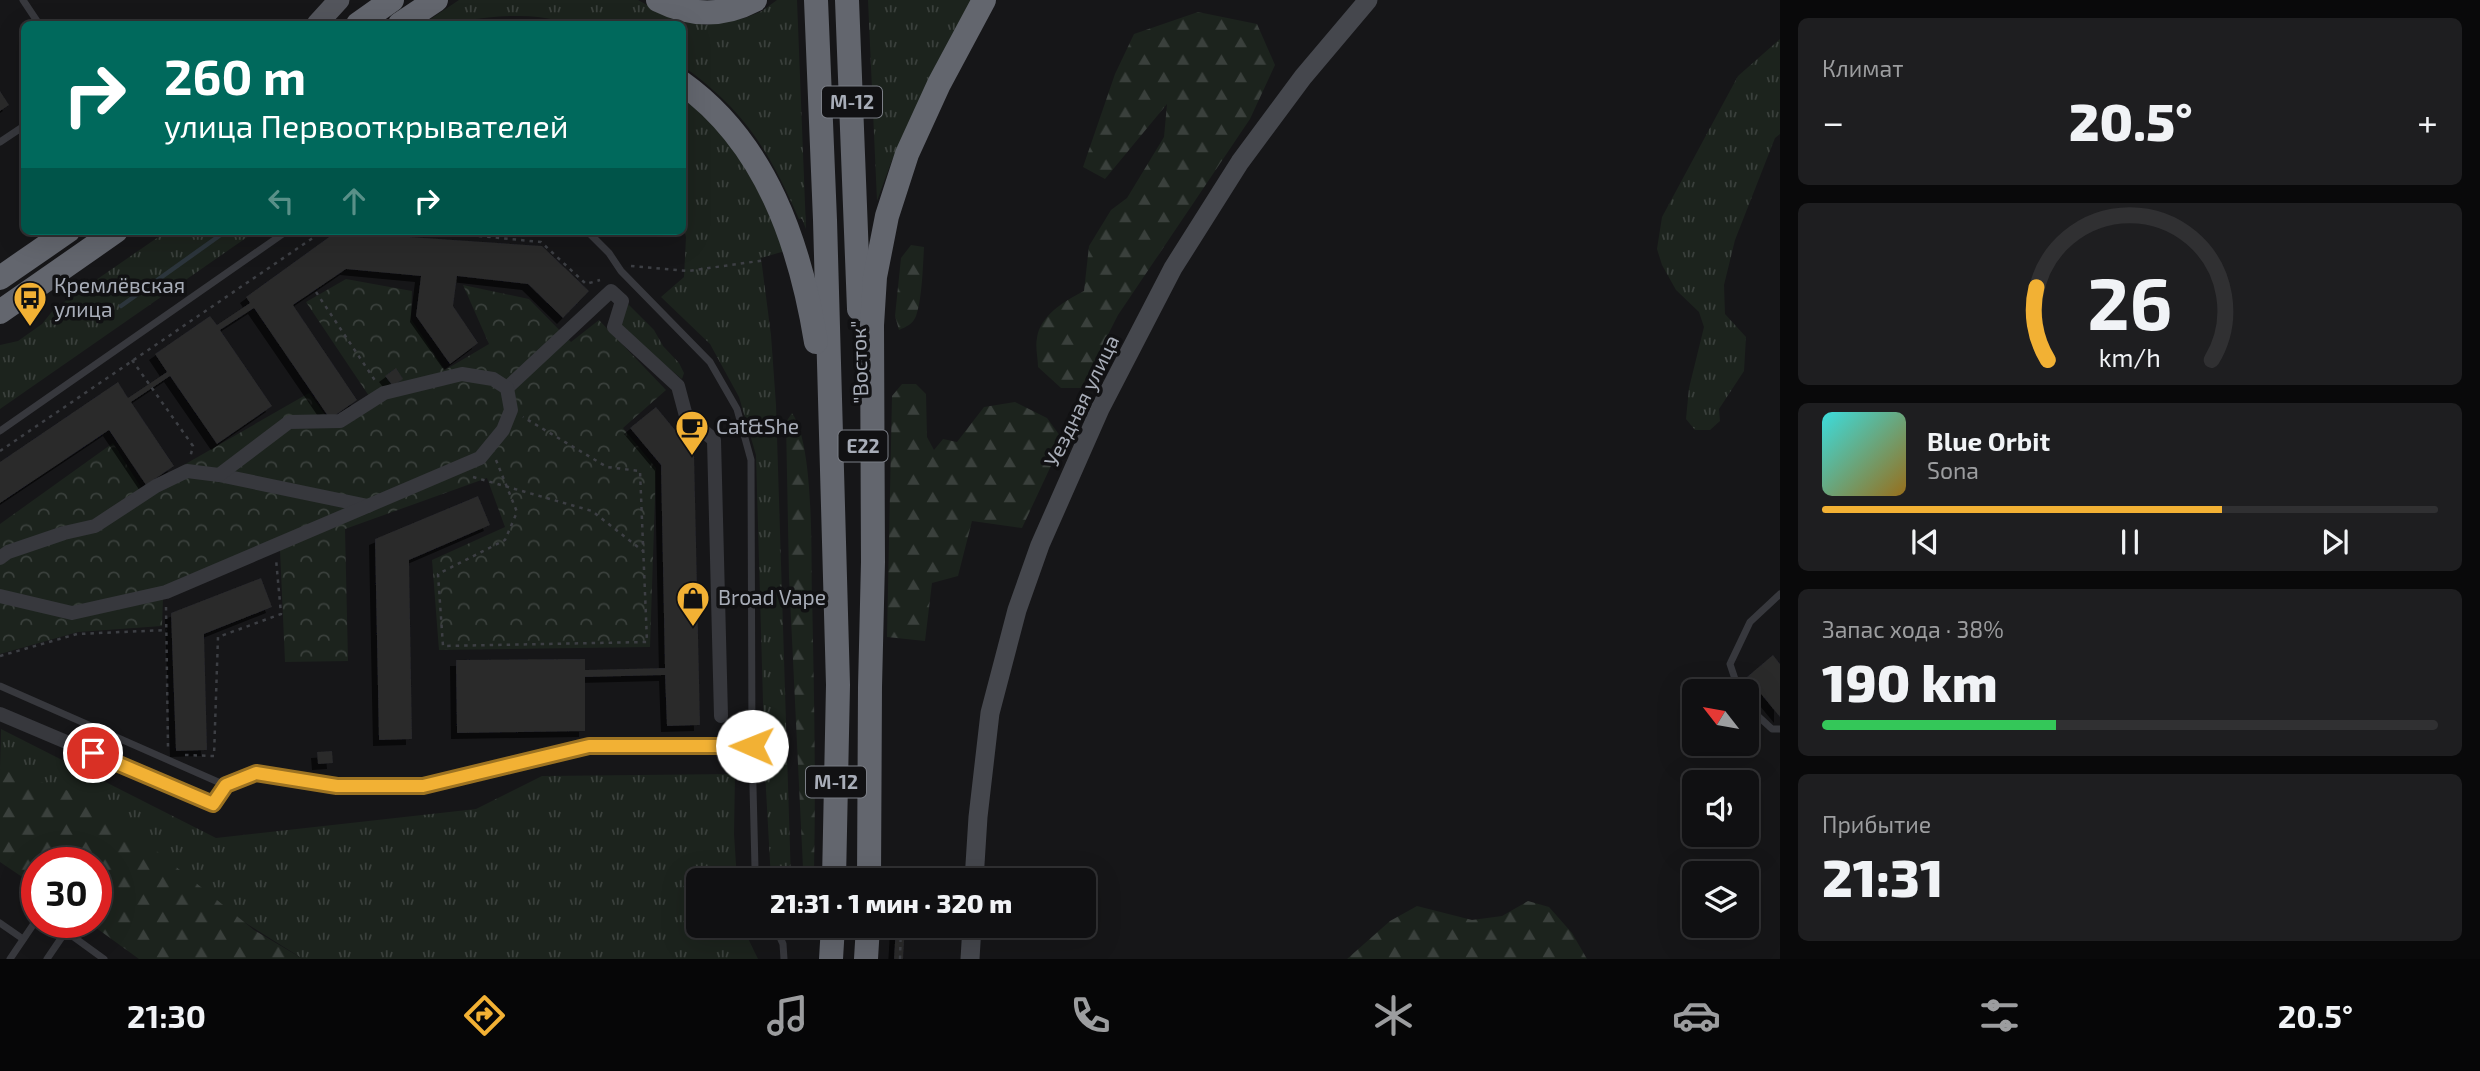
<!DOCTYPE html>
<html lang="ru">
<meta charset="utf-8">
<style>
body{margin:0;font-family:"Exo 2",sans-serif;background:#1e1e20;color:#f1f3f6;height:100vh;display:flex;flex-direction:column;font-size:26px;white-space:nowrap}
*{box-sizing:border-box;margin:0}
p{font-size:23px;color:#9c9d9f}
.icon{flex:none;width:38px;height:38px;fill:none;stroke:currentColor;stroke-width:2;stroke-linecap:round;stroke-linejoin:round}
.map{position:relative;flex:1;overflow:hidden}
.panel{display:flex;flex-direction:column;gap:18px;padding:18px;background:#09090a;width:700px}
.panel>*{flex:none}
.guide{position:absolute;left:21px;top:21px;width:665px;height:214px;border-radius:10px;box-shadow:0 7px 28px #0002,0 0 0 2px #303032;background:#00695c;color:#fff;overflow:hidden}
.needle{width:46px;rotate:301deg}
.tools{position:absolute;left:1682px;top:679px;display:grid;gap:14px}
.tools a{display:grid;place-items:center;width:77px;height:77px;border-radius:10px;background:#101012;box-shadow:0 7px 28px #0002,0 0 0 2px #303032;font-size:35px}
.speed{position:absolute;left:21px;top:847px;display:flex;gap:14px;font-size:35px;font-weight:700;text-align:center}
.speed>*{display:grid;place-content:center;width:91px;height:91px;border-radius:50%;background:#101012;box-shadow:0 7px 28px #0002,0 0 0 2px #303032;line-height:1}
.speed .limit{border:10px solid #d22;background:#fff;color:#111}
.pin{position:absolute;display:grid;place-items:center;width:60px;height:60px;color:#fff;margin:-30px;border:4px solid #fff;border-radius:50%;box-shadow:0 2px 7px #0007}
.me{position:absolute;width:77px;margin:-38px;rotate:271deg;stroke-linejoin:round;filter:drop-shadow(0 0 5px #0008)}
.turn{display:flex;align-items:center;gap:24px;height:147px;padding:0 28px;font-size:32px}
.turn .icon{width:91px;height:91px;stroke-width:2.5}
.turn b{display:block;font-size:49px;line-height:60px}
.lanes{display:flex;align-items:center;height:66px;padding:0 28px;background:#0003;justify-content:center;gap:35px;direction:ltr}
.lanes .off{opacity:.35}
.big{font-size:52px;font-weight:800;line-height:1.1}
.panel .card{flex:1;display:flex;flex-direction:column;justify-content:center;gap:10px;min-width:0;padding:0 24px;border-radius:10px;background:#1e1e20}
.panel .dial{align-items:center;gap:0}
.dial svg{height:182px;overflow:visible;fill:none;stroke:#303032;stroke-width:7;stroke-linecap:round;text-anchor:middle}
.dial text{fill:#f1f3f6;stroke:none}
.song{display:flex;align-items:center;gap:21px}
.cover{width:84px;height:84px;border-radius:10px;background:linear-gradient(135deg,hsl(180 70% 55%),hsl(40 70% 35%))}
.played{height:7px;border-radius:4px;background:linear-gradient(90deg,#f2b134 65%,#303032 65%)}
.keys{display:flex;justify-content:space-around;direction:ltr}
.heat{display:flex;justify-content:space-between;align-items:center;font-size:38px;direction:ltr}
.charge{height:10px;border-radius:5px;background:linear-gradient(90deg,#34c759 38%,#303032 0)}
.trip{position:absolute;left:686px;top:868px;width:410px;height:70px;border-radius:10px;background:#101012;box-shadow:0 7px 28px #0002,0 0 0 2px #303032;font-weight:800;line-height:70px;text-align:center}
.menu{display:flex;height:112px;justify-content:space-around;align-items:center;background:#060607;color:#9c9d9f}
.menu .icon{width:49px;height:49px}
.menu .selected{color:#f2b134}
.menu b{font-size:32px;color:#f1f3f6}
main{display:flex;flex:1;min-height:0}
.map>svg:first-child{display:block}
</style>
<main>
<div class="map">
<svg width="1780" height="959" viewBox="0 0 1780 959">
<defs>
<pattern id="grass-tufts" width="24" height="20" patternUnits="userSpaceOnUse" patternTransform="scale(1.75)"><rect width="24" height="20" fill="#1c231d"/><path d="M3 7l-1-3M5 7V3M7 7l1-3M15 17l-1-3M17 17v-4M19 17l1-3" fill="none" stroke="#3a403c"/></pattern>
<pattern id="forest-firs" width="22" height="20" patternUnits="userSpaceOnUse" patternTransform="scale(1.75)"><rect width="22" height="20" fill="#1c231d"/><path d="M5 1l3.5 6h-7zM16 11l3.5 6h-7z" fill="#3a403c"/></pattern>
<pattern id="park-crowns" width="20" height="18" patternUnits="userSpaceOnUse" patternTransform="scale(1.75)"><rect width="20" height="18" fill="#1c231d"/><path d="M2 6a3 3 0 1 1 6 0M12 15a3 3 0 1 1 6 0" fill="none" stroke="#3a403c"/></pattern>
<filter id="shadow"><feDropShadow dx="-6" dy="6" stdDeviation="0" flood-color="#0009"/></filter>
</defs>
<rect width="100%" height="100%" fill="#161618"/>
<!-- grass -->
<g fill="url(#grass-tufts)">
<path d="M 459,0 L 638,0 L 673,19 L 706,25 L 745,18 L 762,11 L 777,0 L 797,0 L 806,229 L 802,219 L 799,219 C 768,149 745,111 683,66 L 682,24 C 652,24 621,26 590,24 C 567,23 544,16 520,16 C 487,15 456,24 423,24 Z"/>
<polygon points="868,0 972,0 892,160 877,201"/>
<polygon points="1780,39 1780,134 1775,138 1735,240 1724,285 1725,314 1746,337 1744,371 1719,409 1720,421 1710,430 1695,430 1686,419 1689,388 1704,327 1699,312 1676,290 1662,265 1657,249 1662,217 1738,76"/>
<polygon points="683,94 697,105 752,171 785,251 761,258 771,335 776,405 791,880 771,880 765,772 756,455 739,397 710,344 661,297 684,277 686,237 682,223"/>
<polygon points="167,231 256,231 0,409 0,345 18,341 42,324 54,309"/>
<polygon points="626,302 654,330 663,346 679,363 684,373 682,379 621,329 619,319"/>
<polygon points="1,729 216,838 476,809 542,776 735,774 734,834 737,880 698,880 698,926 742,926 758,959 303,959 0,769"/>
</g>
<!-- forest -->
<g fill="url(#forest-firs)">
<path d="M 1198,12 L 1257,24 L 1275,65 L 1250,119 L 1118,315 L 1081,388 L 1061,388 L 1038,367 C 1038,358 1035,347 1037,338 C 1040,315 1066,300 1084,291 L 1089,246 L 1111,210 L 1127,198 L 1164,137 L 1167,104 L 1105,179 L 1083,167 L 1115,74 L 1134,34 Z"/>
<path d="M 911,245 L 924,247 C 923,265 922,300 916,316 C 913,324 906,327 899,330 L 895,316 L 901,258 Z"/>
<polygon points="902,384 916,384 926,394 927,437 934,450 943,439 957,442 984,407 1015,402 1047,418 1063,440 1022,528 972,521 958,576 932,583 925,641 887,637 892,396"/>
<path d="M 792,413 C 814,444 811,552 812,593 C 814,686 816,779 814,872 L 808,880 L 803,868 L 789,577 L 786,422 Z"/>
<polygon points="0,769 91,798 254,930 303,959 139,959 88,922 96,922 96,863 37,863 37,887 0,862"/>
<polygon points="1528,901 1549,907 1572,933 1587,959 1347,959 1390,921 1417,906 1472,920 1502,916"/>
</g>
<!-- park -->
<polygon fill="url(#park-crowns)" points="346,279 412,291 411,319 445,370 489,344 463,285 529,299 571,342 599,320 666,390 623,428 656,468 650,647 439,650 432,560 505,527 487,478 345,529 348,661 285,662 280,550 163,599 162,626 78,632 0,654 0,524 113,443 142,489 309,393 329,420 369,396 306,302"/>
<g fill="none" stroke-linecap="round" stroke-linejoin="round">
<!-- stream -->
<polyline stroke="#2c353c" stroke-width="4.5" points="121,306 226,231"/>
</g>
<!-- building -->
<g fill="#29292c" filter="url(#shadow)">
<polygon points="0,91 9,105 0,111"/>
<polygon points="336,232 542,246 589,291 563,318 528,284 457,276 453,306 478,343 450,364 416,316 421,276 346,269 293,305 357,400 330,419 254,308 220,330 272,406 217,444 170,376 131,402 174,466 146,485 109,430 0,503 0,462 118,382 128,398 167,372 155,354 210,316 217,325 250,303 246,297"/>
<polygon points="396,368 403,379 393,386 385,376"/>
<polygon points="656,407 694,453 700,725 667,726 665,675 585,677 585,731 457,733 456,660 585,659 585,670 665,668 661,465 630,428"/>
<polygon points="478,496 490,525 409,560 412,739 379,740 375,539"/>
<polygon points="261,578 272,607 204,634 207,750 176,751 171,613"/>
<polygon points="1773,655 1780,664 1780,717 1747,677"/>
<polygon points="1751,730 1757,738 1746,747 1743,744 1746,744 1746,733"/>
<polygon points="332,751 333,763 318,764 317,752"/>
<polygon points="896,926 905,926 903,959 894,959"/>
</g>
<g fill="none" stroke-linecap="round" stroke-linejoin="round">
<!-- path -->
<g stroke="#3d3f44" stroke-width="2.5" stroke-dasharray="3.5 5" stroke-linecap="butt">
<polyline points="428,231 541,242 586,284 600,280"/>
<polyline points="631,266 688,271 766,260"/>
<polyline points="316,292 376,382"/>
<polyline points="132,360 193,446 190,458"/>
<polyline points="0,451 323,231"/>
<polyline points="496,460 517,512 505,540 438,574 443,646 647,642 640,471 607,467 523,417"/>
<polyline points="473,477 592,511 643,551"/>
<polyline points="166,607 168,747"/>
<polyline points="0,656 77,634 167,630"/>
<polyline points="185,755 214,756 218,637 281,614 276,559"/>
<polyline points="900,959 901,926"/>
</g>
<!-- lane -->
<g stroke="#37383d" stroke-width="7">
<polyline points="23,0 39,24"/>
<polyline points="0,142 24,126"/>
<polyline points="587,231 609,253 621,271 710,362 737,409 751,460 752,746 755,868 758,880"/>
<polyline points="0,431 287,231"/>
<polyline points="0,686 225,785"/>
<polyline points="1739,691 1730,664 1750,622 1780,594"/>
<polyline points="1746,705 1772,729 1780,729"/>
<polyline points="53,922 104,959"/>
<polyline points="0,923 23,939"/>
<polyline points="775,926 783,944 784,959"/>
<polyline points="10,959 37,919"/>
<polyline points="47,959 66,931"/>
</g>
<!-- street -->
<g stroke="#37383d" stroke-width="14">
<polyline points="507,388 611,291 622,301 614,327 678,386 686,416 714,440 721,716"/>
<polyline points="219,475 368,506"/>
<polyline points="0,558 8,552 64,533 95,526 156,486 187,471 219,475 289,422 340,421 384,393 462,374 493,379 507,388 511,410 503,430 480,458 166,592 72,613 0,596"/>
<polyline points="0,714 213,804 226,785 256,773 337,786 423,786 589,746 752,746"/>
</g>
<!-- secondary -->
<g stroke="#45474d" stroke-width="19">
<polyline points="974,880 978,817 990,713 1017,610 1040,545 1100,409 1173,268 1240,162 1303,77 1368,0"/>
<polyline points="970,959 972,926"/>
</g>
<!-- primary -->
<polyline stroke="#53555c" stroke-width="21" points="317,24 339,0"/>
<!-- highway -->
<g stroke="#63666e" stroke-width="24">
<path d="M 658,0 C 690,16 723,17 755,0"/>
<polyline points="816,0 825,220 838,685 834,880"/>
<polyline points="847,0 859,309"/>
<polyline points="358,24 392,0"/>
<polyline points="400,24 436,0"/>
<path d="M 682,83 C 766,143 800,244 816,342"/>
<polyline points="0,278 68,231"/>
<polyline points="0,312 116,231"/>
<polyline points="869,880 870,687 873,562 872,325 875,277 887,216 907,154 939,84 984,0"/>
<polyline points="831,959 833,926"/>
<polyline points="866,959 868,926"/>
</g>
</g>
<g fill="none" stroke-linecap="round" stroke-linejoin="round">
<defs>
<polyline id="route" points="93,753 213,804 226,785 256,773 337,786 423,786 589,746 752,746"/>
</defs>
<!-- route casing -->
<use href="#route" stroke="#9d7322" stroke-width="18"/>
<!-- route -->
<use href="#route" stroke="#f2b134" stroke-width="12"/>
</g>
<!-- icons -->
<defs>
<symbol id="bus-pin" viewBox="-11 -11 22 30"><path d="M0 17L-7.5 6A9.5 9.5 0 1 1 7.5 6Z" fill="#f2b134" stroke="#111113"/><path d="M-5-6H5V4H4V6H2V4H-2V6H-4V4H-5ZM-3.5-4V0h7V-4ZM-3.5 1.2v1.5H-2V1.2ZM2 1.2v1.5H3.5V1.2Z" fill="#111"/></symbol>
<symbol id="cafe-pin" viewBox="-11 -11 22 30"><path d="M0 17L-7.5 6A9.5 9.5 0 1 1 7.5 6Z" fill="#f2b134" stroke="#111113"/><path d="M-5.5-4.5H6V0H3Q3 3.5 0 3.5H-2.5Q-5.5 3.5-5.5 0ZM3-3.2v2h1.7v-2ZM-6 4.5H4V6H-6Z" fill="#111"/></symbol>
<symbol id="shop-pin" viewBox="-11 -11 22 30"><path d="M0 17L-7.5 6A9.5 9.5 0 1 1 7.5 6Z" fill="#f2b134" stroke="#111113"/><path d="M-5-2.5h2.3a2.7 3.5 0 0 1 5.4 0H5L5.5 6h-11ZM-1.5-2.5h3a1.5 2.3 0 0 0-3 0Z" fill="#111"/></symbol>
</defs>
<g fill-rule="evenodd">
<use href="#bus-pin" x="11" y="279" width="38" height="52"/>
<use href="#cafe-pin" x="673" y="408" width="38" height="52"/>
<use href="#shop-pin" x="674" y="579" width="38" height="52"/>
</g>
<g text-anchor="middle" stroke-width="7" stroke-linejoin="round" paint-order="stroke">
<!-- shield labels -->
<g fill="#111113" stroke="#7b7e86" stroke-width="2">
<rect x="822" y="86.5" width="60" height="31" rx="5"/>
<rect x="838.5" y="430.5" width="49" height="31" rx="5"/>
<rect x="806" y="766.5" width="60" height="31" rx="5"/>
</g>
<g font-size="19" font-weight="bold" fill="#a8adb8">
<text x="852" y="109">М-12</text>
<text x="863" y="453">E22</text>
<text x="836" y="789">М-12</text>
</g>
<!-- poi labels -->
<g font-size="21" fill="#a8adb8" stroke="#111113" text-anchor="start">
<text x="54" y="293">Кремлёвская<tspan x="54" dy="24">улица</tspan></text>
<text x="716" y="434">Cat&amp;She</text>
<text x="718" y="605">Broad Vape</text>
</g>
<!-- street labels -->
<g font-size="21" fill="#a8adb8" stroke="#111113">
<text transform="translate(860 362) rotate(-92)" y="7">"Восток"</text>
<text transform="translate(1082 401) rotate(-64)" y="7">Уездная улица</text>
</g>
</g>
</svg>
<div class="tools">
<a><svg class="needle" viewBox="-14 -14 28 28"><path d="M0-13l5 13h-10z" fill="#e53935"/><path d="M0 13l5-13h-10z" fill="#9c9d9f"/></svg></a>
<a><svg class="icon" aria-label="sound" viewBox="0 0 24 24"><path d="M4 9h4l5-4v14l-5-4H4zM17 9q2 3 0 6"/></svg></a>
<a><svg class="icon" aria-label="layers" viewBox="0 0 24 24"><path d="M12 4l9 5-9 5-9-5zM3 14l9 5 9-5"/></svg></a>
</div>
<div class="speed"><div class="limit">30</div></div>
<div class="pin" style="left:93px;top:753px;background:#d93025"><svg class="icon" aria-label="arrive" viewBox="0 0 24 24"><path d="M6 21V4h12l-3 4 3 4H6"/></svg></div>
<svg class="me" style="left:752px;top:746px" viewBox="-20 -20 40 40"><circle r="19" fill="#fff"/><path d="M0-13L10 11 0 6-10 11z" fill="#f2b134"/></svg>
<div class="trip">21:31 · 1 мин · 320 m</div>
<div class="guide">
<div class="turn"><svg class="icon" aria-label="right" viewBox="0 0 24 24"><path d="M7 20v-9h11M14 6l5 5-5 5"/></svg><div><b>260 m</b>улица Первооткрывателей</div></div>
<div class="lanes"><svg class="icon off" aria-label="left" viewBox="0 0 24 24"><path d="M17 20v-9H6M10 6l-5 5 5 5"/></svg><svg class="icon off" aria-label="ahead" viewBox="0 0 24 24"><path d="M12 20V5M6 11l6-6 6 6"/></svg><svg class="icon" aria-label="right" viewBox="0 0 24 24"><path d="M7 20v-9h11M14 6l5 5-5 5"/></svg></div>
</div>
</div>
<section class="panel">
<div class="card"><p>Климат</p>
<div class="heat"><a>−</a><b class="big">20.5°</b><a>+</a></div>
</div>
<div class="card dial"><svg viewBox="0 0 100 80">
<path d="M14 69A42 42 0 1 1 86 69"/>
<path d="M14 69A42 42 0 0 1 9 37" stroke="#f2b134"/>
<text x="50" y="56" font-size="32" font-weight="700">26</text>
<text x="50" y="72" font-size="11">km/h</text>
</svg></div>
<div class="card">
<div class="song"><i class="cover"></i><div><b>Blue Orbit</b><p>Sona</p></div></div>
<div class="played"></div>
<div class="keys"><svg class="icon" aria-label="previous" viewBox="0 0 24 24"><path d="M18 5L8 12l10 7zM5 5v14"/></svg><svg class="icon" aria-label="pause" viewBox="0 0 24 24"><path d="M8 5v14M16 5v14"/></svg><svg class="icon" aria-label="next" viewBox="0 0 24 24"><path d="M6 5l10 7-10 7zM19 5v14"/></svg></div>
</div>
<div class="card"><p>Запас хода · 38%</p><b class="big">190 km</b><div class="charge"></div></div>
<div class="card"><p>Прибытие</p><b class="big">21:31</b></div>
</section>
</main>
<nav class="menu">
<b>21:30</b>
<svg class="icon selected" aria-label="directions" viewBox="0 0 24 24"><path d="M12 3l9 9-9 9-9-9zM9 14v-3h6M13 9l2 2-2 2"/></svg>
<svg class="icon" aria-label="music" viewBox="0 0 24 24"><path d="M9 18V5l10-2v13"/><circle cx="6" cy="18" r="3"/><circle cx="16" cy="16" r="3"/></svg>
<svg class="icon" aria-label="phone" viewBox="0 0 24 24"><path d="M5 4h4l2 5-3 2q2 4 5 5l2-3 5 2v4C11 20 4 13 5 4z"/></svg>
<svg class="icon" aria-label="climate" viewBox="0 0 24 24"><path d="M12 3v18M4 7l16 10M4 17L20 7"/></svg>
<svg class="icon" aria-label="car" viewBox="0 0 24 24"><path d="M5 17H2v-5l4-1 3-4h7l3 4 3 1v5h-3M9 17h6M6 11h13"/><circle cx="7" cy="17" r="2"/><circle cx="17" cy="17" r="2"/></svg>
<svg class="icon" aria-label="filters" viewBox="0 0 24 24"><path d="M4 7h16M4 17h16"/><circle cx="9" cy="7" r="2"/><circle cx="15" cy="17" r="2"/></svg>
<b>20.5°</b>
</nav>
